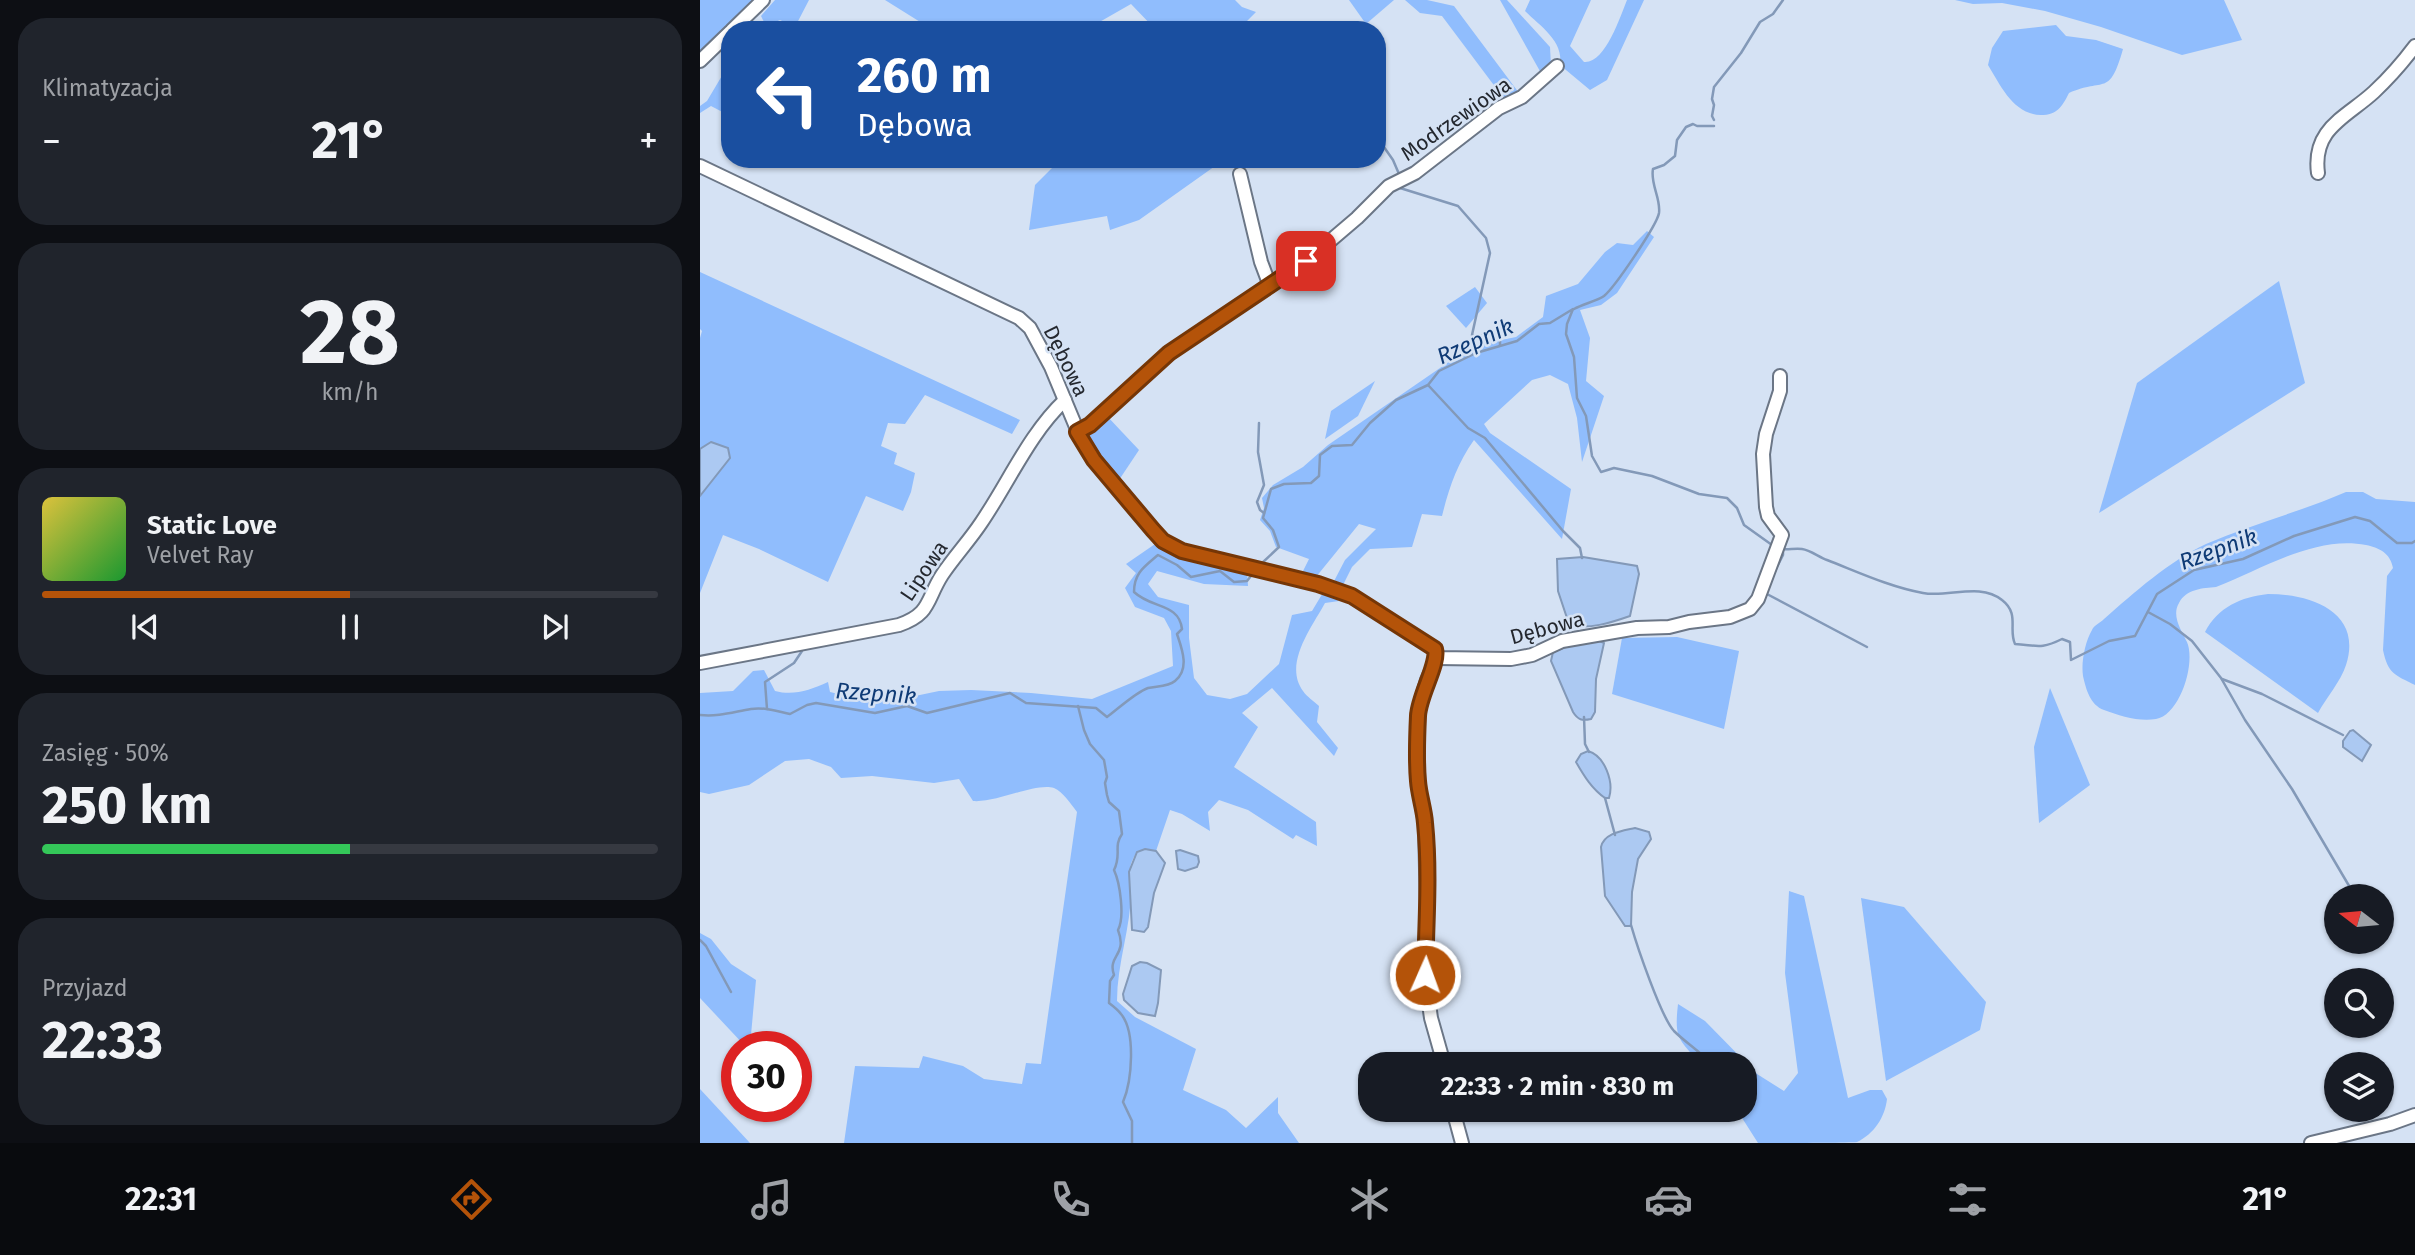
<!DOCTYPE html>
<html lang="pl">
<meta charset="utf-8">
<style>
body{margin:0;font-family:"Fira Sans",sans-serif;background:#20242c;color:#f1f3f6;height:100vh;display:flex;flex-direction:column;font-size:26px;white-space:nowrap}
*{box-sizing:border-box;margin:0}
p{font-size:23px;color:#9ea1a6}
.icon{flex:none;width:38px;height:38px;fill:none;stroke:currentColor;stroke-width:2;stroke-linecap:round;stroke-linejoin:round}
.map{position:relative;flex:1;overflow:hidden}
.panel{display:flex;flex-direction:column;gap:18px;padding:18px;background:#0d0f14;width:700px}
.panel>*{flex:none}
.guide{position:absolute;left:21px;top:21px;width:665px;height:147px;border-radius:28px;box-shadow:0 2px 5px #0004;background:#1a4fa0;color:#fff;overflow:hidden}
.needle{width:46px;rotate:286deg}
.buttons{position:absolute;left:1624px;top:884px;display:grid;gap:14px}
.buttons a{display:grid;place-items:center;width:70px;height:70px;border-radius:50%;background:#171b24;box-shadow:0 2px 5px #0004;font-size:35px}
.speed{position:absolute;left:21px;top:1031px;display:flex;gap:14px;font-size:35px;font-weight:700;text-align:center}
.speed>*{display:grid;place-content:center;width:91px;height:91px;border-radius:50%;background:#171b24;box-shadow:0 2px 5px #0004;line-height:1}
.speed .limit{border:10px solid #d22;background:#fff;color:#111}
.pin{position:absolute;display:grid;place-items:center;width:60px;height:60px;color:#fff;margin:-30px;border-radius:14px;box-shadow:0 4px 10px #0006}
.me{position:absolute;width:77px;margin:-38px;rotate:2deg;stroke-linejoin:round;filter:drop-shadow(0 0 5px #0008)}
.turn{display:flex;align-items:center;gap:24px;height:147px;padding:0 21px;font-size:32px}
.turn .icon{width:91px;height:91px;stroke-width:2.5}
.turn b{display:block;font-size:49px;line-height:60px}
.big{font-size:52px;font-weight:700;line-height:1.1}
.panel .widget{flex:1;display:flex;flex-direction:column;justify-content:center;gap:10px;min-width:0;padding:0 24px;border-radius:28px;background:#20242c}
.panel .dial{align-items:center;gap:0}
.dial b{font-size:91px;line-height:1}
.song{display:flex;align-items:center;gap:21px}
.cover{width:84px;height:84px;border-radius:10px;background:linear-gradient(135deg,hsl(50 70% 55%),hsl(130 70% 35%))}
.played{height:7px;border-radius:4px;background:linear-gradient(90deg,#b45309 50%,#363941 50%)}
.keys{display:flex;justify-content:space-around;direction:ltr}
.heat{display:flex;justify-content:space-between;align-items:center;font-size:38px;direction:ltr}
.charge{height:10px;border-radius:5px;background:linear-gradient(90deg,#34c759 50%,#363941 0)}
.trip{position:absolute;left:658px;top:1052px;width:399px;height:70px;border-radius:28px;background:#171b24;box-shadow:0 2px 5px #0004;font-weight:700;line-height:70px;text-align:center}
.tabs{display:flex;height:112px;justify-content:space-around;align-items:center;background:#090b0e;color:#9ea1a6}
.tabs .icon{width:49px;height:49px}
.tabs .on{color:#b45309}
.tabs b{font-size:32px;color:#f1f3f6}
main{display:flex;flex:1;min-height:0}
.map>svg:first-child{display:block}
</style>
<main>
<section class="panel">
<div class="widget"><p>Klimatyzacja</p>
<div class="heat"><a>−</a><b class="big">21°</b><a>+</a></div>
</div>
<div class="widget dial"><b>28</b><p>km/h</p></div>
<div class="widget">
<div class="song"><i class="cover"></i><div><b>Static Love</b><p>Velvet Ray</p></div></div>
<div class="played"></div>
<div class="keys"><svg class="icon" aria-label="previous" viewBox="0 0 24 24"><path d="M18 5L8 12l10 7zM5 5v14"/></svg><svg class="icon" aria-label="pause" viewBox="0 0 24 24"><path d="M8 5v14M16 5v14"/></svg><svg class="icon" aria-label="next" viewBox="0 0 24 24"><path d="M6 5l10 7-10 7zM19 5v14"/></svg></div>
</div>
<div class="widget"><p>Zasięg · 50%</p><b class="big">250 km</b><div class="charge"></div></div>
<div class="widget"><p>Przyjazd</p><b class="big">22:33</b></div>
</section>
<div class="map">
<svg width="1715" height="1143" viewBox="0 0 1715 1143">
<rect width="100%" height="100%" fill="#d5e2f4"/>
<!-- green -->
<g fill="#90bdfd">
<polygon points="0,0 53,0 0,53"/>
<polygon points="75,0 109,0 95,27 80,20 66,26 61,16"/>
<polygon points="185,0 535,0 542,7 556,12 544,24 548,30 456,30 431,4 396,24 394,30 233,30"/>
<polygon points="649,0 694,0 666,24"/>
<polygon points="705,0 727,0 754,6 819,93 805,100 742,16 720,13"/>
<polygon points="800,0 807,0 850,47 851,66 841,73"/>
<path d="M 830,0 L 891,0 L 870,46 L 884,62 C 905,64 920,17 927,0 L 944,0 L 907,80 L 890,90 L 860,65 C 864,41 840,26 825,11 Z"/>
<polygon points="1255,0 1524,0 1542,40 1482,55 1401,27 1345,11 1302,3 1273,4"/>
<path d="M 1356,25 L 1366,36 L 1396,40 L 1423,49 C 1409,98 1405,77 1369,93 C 1362,107 1357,115 1341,115 C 1313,114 1301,86 1288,65 L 1292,48 L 1303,31 Z"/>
<polygon points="30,71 30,116 11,106 0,113 0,106 7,101 23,74"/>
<polygon points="361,159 525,159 439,220 410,230 407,216 329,230 335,185"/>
<path d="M 947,231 L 954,237 L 917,293 L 901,305 L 880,310 L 890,338 L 886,381 L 904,396 L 882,462 L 877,418 L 868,384 L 850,375 L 832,380 L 784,424 L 790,433 L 871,489 L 862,539 L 774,440 C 757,464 749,488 742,516 L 722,514 L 712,547 L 670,549 L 652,567 L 642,587 L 632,585 L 645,560 L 676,529 L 659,524 L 616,577 L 602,573 L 609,559 L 576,547 L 570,531 L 560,520 L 564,508 L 562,498 L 573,485 L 603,467 L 628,445 L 772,346 L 816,337 L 843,317 L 846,296 L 878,284 L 905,252 L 917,243 L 933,245 Z"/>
<polygon points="0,272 320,420 312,434 225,395 205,424 188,423 181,446 197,453 194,464 215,473 211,492 203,511 166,496 128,582 59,549 23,535 0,593 0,338 2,331 0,329"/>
<polygon points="1579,281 1605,383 1399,513 1437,383"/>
<polygon points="775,287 787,303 766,328 746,306"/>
<polygon points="675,381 658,416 625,439 631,411"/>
<polygon points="406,415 439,450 419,480 399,457 386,433"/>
<path d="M 1646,492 L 1663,492 L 1676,499 L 1715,502 L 1715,685 C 1695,675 1688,674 1683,650 L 1687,576 L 1693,568 C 1690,553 1680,548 1666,545 C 1615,535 1563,569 1516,587 C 1503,588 1486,589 1479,603 C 1471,616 1482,631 1487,642 C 1496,663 1480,715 1456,719 C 1439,722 1420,716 1404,710 C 1390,705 1386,689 1383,676 C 1381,662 1385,642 1392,630 C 1394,625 1400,623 1404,619 C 1435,592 1468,562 1506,544 C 1552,524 1600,512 1646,492 Z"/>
<path d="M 458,542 L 547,571 L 548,586 L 504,584 L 457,571 L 448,584 L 458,597 L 489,605 L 489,638 L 494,678 L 507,695 L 530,699 L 547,694 L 579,664 L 592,615 L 612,611 L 624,591 L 639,601 L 625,603 C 612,627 583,664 603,691 C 607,697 614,701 619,706 L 617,722 L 638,748 L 634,756 L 572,688 L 542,713 L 558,727 L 534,767 L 616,822 L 617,846 L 596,835 L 593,839 L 548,810 L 519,800 L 508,812 L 510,831 L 482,814 L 470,810 L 456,851 C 447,848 437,849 433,859 C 428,868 431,876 431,886 C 432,925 417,962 417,1001 L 435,1017 L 496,1049 L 483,1090 L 526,1110 L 546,1128 L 578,1097 L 578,1113 L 599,1143 L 144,1143 L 155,1066 L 219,1068 L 223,1056 L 263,1066 L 284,1079 L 322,1084 L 326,1063 L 341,1064 L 377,812 C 371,804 363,792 354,788 C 336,782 297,803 273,801 L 259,779 L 234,783 L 172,776 L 141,778 L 131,767 L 109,759 L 85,761 L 49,785 L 9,794 L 0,792 L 0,693 L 33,691 L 53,671 L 64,670 L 75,691 C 94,696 110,690 128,682 L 130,692 L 163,700 L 191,701 L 239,691 L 271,690 L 331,693 L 392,699 L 473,666 L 471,631 L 464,618 L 435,607 L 425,588 L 436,573 L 426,564 Z"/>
<path d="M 1568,594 C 1611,594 1663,612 1646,665 C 1641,681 1626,698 1618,713 L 1505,632 C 1518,607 1541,597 1568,594 Z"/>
<polygon points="977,637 1039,651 1024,729 912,694 922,638"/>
<polygon points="1350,688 1390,785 1339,823 1334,747"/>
<path d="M 1089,891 L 1104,896 L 1148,1098 L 1170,1090 L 1182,1090 L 1187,1099 C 1185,1117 1174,1134 1157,1142 C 1146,1143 1074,1143 1058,1143 L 1037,1110 L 1045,1110 L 1045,1064 L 1000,1064 C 979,1038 974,1040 978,1004 L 1005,1021 L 1057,1074 L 1084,1091 L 1098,1073 L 1085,973 Z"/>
<polygon points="1161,898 1204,907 1286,1002 1280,1030 1186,1081"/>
<polygon points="0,933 11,939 31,964 56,980 50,1046 45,1046 0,998"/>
<polygon points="0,1089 50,1143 0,1143"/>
</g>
<!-- water -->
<g fill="#acc9f2" stroke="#8399b8" stroke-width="2">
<polygon points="11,442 28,448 30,458 0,496 0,449"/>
<path d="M 883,557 L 937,566 L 939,574 L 930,616 C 913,622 886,631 869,624 L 858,591 L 857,559 Z"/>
<path d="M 897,640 L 904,643 L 896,679 L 895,712 L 891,719 C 882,721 878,720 873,712 L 851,661 L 853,652 L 878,642 Z"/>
<polygon points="1653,730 1671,745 1662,761 1643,747 1643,741 1650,731"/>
<path d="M 888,751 C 905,756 914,782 909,798 L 905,798 C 892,789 884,776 876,762 L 881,754 Z"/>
<path d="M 935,828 L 949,832 L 951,839 L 938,859 L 932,892 L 931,926 L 925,926 L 905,896 L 901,847 C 904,833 922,831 935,828 Z"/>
<polygon points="445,849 456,851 465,863 454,893 448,927 444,932 432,930 429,872 437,852"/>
<polygon points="480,850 498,856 499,862 497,867 485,871 478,869 476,851"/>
<polygon points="440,962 447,963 461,970 458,1003 455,1016 438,1013 424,1000 423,994 432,966"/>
</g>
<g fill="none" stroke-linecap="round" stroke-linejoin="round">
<!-- stream -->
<g stroke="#8399b8" stroke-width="2.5">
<polyline points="1014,120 1012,116 1014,105 1012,99 1014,87 1041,53 1060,22 1073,14 1083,0"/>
<polyline points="677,137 693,160 699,174"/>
<polyline points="703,186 700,188 758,206 786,238 790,253 772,335 800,336 800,345"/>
<path d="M 874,309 C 883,304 897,301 904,296 C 915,287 957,225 959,213 C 961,198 950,184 953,169 L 964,165 L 975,156 L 977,140 L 986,127 L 993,124 L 997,126 L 1014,126"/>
<polyline points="728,385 768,428 785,438 863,531 880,548 882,558"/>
<polyline points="559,423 558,452 564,485 557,502 560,510 564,513"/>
<path d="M 1081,549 C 1088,550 1095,548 1102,549 C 1110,550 1119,557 1127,560 C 1158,572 1190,587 1223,593 C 1248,598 1280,582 1302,600 C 1320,614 1308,629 1315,644 C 1336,645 1340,650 1362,639 L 1370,642 L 1371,660 L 1409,641 L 1435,636 L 1457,594 L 1494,570 L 1543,559 L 1594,536 L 1655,517 L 1670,521 L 1697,543 L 1712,543 L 1715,541"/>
<polyline points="561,564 579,547 573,530 563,518 571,489 584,484 611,483 619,476 620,455 632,446 652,445 670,423 696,400 728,385 739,371 776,353 817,341 839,324 850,323 873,309 867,324 866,334 874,357 877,398 886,416 892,456 901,472 914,468 952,476 999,494 1027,498 1037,508 1044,525 1072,545"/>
<polyline points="1072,577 1083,555 1083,550"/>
<polyline points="1065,593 1167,647"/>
<polyline points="1448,612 1470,624 1492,641 1521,678 1545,720 1592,789 1655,896"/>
<polyline points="1522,679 1562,694 1643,735"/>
<path d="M 378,706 L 384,730 L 390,744 L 404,760 L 407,777 L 405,783 L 407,795 L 409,802 L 419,811 L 422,834 C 413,847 422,854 414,870 C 420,883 425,917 418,930 C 428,956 407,955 414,975 L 410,981 L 409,1003 C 413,1006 418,1010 421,1014 C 436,1032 432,1081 423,1102 L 432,1121 L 432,1143"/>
<polyline points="67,709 65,682 94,663 102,651"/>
<path d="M 0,715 C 18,717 33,712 51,709 C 64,707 77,711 90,714 L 107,705 L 116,703 L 175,713 L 207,706 L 227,713 L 310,693 L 326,703 L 396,708 L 407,717 C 418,709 436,692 448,688 C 457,686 468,687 475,681 C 490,669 482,649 477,634 L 482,629 C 479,603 452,609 434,592 C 434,573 444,567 458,555 L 477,565 L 491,577 L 520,571 L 534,582 L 547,581 L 554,572"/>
<polyline points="884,717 885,744 889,752"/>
<polyline points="905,798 915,835"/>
<path d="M 931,925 C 937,946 961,1017 974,1031 C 986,1043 1000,1051 1011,1064"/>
<polyline points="0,940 6,946 31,992"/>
</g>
<defs>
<g id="minor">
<polyline points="32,30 63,0"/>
<polyline points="0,61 30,32"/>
<polyline points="0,166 319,318 330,328 351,367 381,439 395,460 462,541 482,551 618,584 652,596 735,649 737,658 811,659 832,655 862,641 937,628 969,627 989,622 1030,617 1050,609 1058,599 1082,535 1068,516 1066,507 1063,454 1066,434 1080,391 1080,376"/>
<path d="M 1618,173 C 1612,128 1647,117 1674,92 C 1689,78 1703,62 1715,46"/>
<polyline points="540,174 561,262 570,286"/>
<polyline points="377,432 390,425 469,353 610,258 657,218 689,186 715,173 799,108 822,97 857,66"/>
<polyline points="737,658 727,680 718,711 717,750 718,783 725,823 727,915 725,975 731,1018 744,1064"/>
<path d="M 0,663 L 199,625 C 231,614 226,600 242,575 C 254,557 269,541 281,523 C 309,482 329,434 365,400"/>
<polyline points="753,1110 762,1143"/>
<polyline points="1611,1143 1690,1124 1715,1115"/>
</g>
</defs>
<!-- minor casing -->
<use href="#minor" stroke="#6b7686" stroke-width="16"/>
<!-- minor -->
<use href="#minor" stroke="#fff" stroke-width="12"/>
</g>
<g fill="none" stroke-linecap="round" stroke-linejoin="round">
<defs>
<path id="route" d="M 606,261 L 469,353 L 390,425 L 377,432 L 394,460 L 453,530 L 463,541 L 482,551 L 618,584 L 652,596 L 735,649 C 739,664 719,695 718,716 C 717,737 716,759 718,781 C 719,795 724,809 725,823 C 730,873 726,925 725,975"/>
</defs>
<!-- route casing -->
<use href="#route" stroke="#753606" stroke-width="18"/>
<!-- route -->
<use href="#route" stroke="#b45309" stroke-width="12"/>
</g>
<g text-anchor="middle" stroke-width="5" stroke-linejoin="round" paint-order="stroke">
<!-- street labels -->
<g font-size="21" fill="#24282f" stroke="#d5e2f4">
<text transform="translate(756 119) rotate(-35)" y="7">Modrzewiowa</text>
<text transform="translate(366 361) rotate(64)" y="7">Dębowa</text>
<text transform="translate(224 571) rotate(-56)" y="7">Lipowa</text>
<text transform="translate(847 628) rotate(-15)" y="7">Dębowa</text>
</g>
<!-- water labels -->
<g font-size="23" font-style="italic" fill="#0f3b76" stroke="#d5e2f4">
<text transform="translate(775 341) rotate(-24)" y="8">Rzepnik</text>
<text transform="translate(1518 549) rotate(-20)" y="8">Rzepnik</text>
<text transform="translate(176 693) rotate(4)" y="8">Rzepnik</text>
</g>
</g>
</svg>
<div class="buttons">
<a><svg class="needle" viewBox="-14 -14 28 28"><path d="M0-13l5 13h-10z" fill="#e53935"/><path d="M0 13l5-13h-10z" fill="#9ea1a6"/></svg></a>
<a><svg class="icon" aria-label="search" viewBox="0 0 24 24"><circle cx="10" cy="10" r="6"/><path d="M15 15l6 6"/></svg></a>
<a><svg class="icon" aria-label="layers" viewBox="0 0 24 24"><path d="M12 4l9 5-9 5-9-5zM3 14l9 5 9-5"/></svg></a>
</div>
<div class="speed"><div class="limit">30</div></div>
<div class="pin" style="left:606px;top:261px;background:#d93025"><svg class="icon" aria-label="arrive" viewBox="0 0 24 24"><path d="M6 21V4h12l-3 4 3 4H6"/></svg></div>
<svg class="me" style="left:725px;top:975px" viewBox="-20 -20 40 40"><circle r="17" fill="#b45309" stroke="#fff" stroke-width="3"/><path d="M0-11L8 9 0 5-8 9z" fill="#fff"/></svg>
<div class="trip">22:33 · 2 min · 830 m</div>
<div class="guide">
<div class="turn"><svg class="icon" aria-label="left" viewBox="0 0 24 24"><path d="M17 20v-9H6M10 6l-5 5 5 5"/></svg><div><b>260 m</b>Dębowa</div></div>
</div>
</div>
</main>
<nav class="tabs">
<b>22:31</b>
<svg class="icon on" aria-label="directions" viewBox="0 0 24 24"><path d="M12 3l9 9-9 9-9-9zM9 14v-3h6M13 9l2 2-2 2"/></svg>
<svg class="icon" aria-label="music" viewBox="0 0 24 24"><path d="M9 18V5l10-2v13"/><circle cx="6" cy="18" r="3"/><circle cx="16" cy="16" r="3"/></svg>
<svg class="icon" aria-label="phone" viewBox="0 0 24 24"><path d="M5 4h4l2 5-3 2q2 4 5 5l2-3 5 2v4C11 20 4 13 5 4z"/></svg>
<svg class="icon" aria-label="climate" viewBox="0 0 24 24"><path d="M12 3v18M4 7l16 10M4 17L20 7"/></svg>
<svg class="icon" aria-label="car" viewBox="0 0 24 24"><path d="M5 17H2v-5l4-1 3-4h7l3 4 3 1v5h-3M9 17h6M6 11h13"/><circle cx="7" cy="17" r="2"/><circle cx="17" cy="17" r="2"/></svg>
<svg class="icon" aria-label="filters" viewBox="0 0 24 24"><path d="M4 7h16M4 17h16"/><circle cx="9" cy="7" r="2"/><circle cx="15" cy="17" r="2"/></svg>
<b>21°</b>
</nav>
